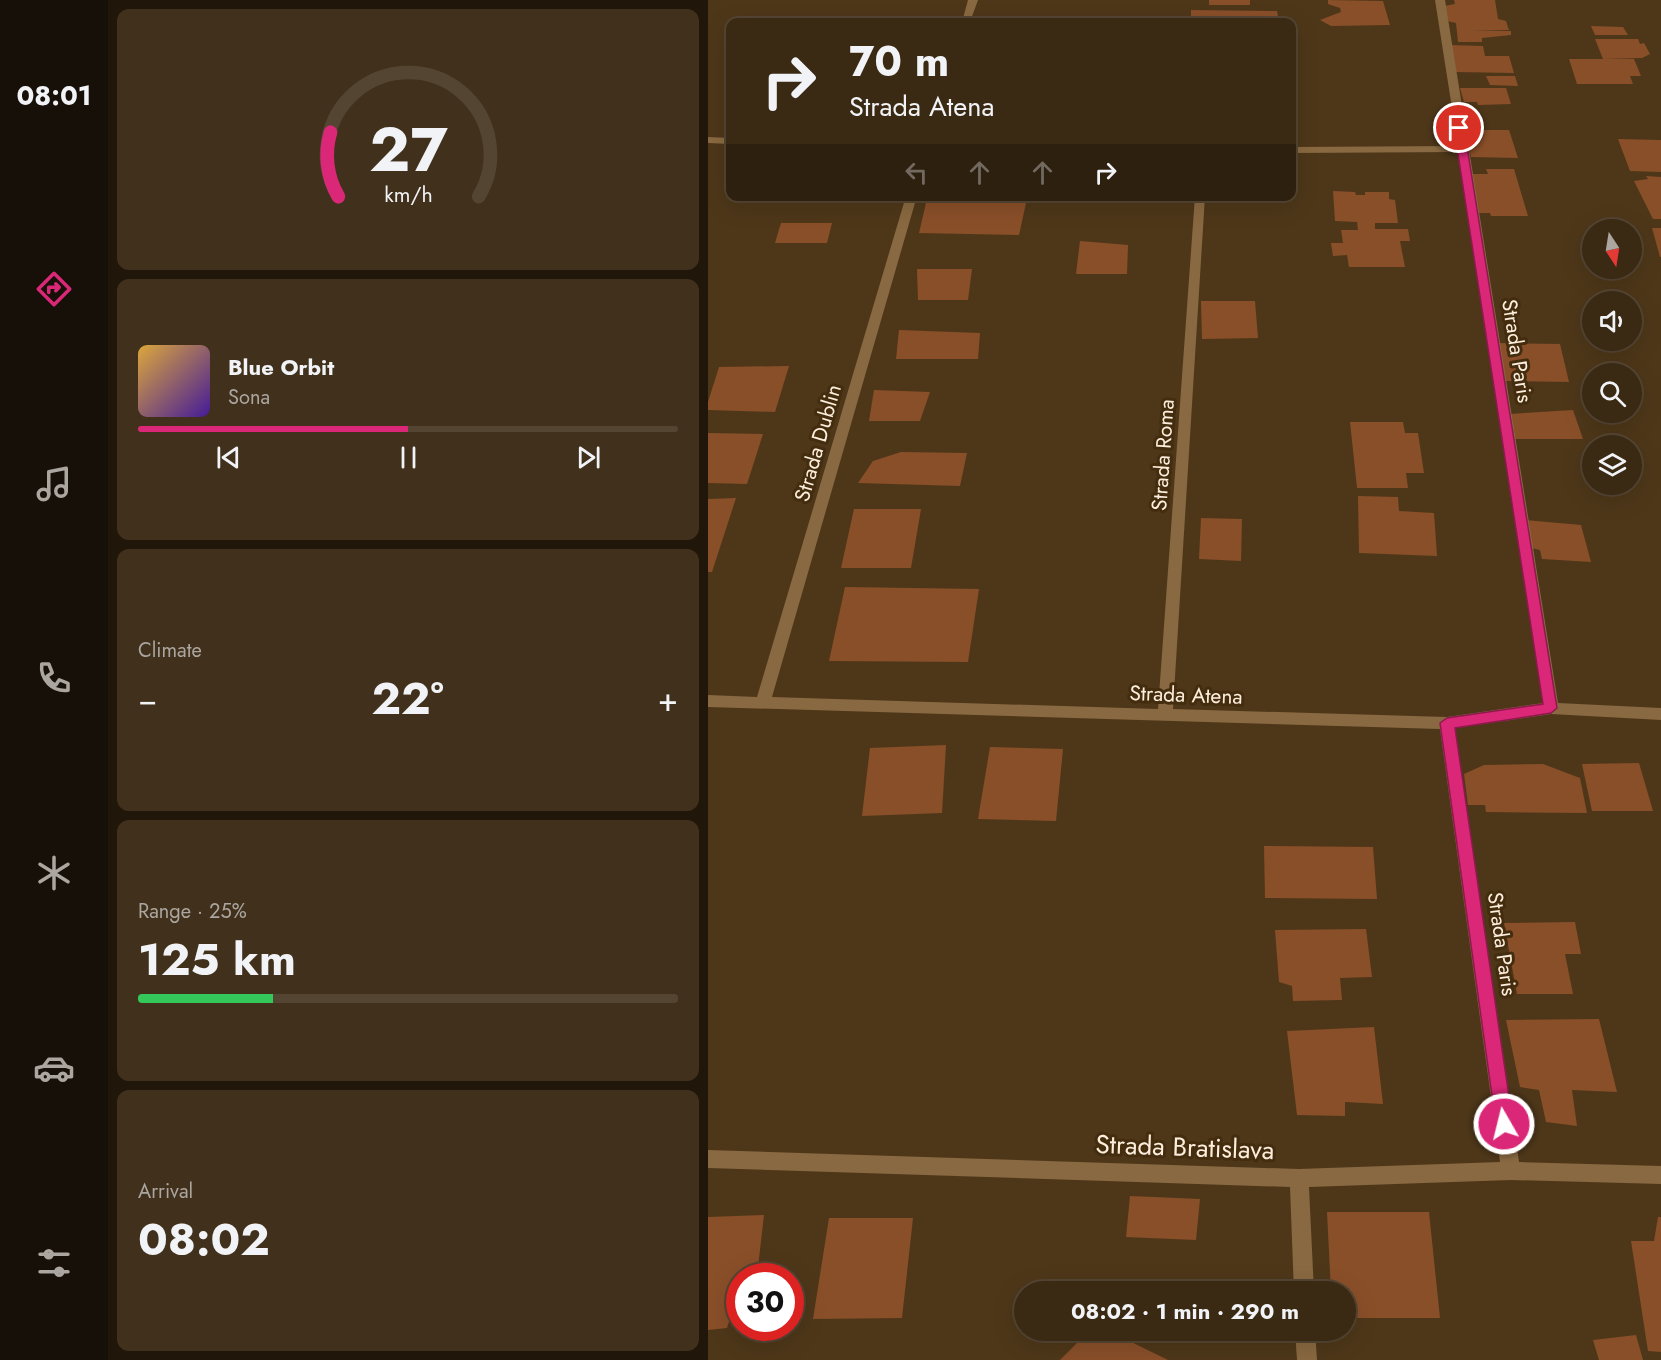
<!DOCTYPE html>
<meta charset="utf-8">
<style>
body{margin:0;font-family:Jost,sans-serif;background:#41311c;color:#f1f3f6;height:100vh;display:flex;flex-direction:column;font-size:22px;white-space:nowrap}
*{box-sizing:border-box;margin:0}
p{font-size:20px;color:#aba6a0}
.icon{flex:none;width:33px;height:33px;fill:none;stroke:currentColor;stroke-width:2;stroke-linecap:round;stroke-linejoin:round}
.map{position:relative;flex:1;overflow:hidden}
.sheet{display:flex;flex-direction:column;gap:9px;padding:9px;background:#20170a;width:600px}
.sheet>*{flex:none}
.guide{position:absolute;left:18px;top:18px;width:570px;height:183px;border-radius:12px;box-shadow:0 6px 24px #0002,0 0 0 2px #544533;background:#3a2913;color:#f1f3f6;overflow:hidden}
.needle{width:39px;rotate:168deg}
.controls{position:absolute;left:874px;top:219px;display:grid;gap:12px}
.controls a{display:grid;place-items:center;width:60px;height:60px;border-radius:50%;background:#3a2913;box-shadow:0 6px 24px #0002,0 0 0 2px #544533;font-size:30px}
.speed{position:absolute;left:18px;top:1263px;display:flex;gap:12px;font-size:30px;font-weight:700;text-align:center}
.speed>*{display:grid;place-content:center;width:78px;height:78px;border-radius:50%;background:#3a2913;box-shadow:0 6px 24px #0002,0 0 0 2px #544533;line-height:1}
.speed .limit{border:9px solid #d22;background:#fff;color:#111}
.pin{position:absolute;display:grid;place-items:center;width:51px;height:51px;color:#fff;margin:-26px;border:3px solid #fff;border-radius:50%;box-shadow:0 2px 6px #0007}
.me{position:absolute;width:66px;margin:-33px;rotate:352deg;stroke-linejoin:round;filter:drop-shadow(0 0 4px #0008)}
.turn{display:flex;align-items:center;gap:21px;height:126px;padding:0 24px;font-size:27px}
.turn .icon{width:78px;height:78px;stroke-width:2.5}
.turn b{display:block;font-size:42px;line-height:51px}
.lanes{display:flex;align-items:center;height:57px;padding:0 24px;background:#0003;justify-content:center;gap:30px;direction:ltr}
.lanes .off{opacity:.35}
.big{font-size:45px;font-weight:700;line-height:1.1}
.sheet .widget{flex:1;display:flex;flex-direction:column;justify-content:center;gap:9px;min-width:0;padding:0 21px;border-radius:12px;background:#41311c}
.sheet .dial{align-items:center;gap:0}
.dial svg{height:156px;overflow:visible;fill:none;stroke:#544533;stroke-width:7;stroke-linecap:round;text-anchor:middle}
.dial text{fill:#f1f3f6;stroke:none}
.song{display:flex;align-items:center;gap:18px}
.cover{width:72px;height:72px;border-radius:9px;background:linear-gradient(135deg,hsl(40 70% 55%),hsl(260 70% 35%))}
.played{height:6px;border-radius:3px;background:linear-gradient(90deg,#db2777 50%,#544533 50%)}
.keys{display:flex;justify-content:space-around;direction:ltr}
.heat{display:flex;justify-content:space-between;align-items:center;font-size:33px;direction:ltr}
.charge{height:9px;border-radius:4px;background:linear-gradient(90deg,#34c759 25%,#544533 0)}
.trip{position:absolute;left:306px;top:1281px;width:342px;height:60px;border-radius:30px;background:#3a2913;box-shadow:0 6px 24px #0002,0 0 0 2px #544533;font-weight:700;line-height:60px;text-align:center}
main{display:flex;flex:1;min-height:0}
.tab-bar{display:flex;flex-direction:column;width:108px;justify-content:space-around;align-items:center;background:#171008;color:#aba6a0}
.tab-bar .icon{width:42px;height:42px}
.tab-bar .selected{color:#db2777}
.tab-bar b{font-size:27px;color:#f1f3f6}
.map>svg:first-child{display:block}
</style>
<main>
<nav class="tab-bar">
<b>08:01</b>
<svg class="icon selected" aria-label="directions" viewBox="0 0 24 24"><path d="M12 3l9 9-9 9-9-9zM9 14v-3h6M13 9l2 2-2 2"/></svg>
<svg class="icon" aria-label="music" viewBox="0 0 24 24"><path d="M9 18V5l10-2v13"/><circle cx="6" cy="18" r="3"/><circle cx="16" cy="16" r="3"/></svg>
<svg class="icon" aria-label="phone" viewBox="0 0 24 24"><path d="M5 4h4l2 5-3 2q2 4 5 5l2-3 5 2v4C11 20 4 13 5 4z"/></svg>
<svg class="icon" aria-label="climate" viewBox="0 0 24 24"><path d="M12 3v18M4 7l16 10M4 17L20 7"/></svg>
<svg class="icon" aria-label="car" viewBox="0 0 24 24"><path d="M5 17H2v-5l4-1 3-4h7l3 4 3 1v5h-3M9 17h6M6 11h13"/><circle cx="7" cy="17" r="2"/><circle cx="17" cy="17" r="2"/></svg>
<svg class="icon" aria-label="filters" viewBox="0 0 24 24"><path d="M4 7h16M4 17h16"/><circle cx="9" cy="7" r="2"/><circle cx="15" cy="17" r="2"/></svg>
</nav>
<section class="sheet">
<div class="widget dial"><svg viewBox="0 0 100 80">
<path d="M14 69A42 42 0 1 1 86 69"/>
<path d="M14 69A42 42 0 0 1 10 36" stroke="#db2777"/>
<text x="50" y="56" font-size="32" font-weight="700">27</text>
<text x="50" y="72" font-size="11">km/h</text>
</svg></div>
<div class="widget">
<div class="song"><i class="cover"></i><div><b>Blue Orbit</b><p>Sona</p></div></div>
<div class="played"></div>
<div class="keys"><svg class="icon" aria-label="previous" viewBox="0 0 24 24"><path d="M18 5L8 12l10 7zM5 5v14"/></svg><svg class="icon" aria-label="pause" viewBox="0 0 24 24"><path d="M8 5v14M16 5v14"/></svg><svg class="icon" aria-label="next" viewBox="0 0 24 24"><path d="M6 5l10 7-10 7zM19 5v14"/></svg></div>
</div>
<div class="widget"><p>Climate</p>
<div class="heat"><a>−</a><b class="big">22°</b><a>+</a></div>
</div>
<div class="widget"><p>Range · 25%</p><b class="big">125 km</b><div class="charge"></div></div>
<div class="widget"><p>Arrival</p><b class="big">08:02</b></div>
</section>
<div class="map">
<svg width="953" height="1360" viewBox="0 0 953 1360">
<rect width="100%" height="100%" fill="#4e3719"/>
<!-- building -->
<g fill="#894f29">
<rect x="501" y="0" width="41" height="5"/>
<polygon points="620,0 675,1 682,25 623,26 612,20 633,12 632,8 620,4"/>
<polygon points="746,0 787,0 790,19 798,21 801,30 764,31 803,31 803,35 774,38 774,42 750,42 748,23 739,21 736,6 747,4"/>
<polygon points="483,10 569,11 571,22 483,22"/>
<polygon points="883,26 915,27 920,35 887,35"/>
<polygon points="887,39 930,39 932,44 936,43 942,54 934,58 895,59"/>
<polygon points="740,45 775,46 777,56 801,56 806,73 747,72"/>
<polygon points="861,59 926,59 933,76 922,76 925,84 869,84"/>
<polygon points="778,76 807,76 810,86 782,85"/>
<polygon points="752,88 798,88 803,104 770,105 769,102 756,102"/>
<polygon points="757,130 801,130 810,158 763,157"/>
<polygon points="910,139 953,140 953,172 922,171"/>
<polygon points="778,169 806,169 820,216 783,216 782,213 771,213 761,174 780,174"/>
<polygon points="938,176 953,177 953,219 945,219 926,181 940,179"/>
<polygon points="625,191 647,192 648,195 657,195 657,192 681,192 681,199 687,200 690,223 667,223 667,229 700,229 702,241 692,241 697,267 641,267 639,255 625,256 623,243 635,243 633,230 650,230 649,222 627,221"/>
<polygon points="501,196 552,196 552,203 501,202"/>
<polygon points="218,203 318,203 311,235 211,233"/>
<polygon points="73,223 124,223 119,243 67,243"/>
<polygon points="944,228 953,228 953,257 952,257"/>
<polygon points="372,241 420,245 419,274 368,274"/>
<polygon points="209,269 264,269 260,300 210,300"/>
<polygon points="493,301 547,301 550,338 494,339"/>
<polygon points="191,330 272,333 270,359 188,359"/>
<polygon points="790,343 852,344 861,382 798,381"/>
<polygon points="81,366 67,412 0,410 0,402 11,367"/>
<polygon points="166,390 222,392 212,421 161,421"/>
<polygon points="865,410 875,439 804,439 801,414"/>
<polygon points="642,422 695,422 697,433 710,433 716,473 698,473 700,488 649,488"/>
<polygon points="0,433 55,434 39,484 0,483"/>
<polygon points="193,452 259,453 252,486 150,483 165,461"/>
<polygon points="650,496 690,497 691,511 726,513 729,556 651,553"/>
<polygon points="28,498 4,572 0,572 0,499"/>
<polygon points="146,509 213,509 203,568 133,568"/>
<polygon points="493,518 534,519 533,561 491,559"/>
<polygon points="817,520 873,525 883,562 834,559 832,550 823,548"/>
<polygon points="137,587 271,589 260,662 121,661"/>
<polygon points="238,745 234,813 154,816 162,748"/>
<polygon points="282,747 355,749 348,821 270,819"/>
<polygon points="931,763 945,811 884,811 874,764"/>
<polygon points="835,764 872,778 879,813 778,812 777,805 760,805 756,774 776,765"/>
<polygon points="556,846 665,847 669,899 557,898"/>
<polygon points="867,922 873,954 857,954 865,994 809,994 796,923"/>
<polygon points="658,929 664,977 632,978 634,1000 585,1001 584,986 571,982 567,930"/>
<polygon points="891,1019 909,1092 864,1090 869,1126 838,1122 831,1090 812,1087 798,1020"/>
<polygon points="666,1027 675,1104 637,1102 637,1116 589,1115 579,1031"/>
<polygon points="422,1196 492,1199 488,1240 418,1237"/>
<polygon points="619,1212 721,1212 732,1318 638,1318 638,1292 623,1292"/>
<polygon points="56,1215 49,1276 32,1276 32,1313 24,1312 19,1328 0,1330 0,1217"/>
<polygon points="950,1217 953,1217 953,1352 940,1351 923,1241 946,1241"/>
<polygon points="121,1218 205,1218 194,1318 105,1319"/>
<polygon points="407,1334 460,1360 352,1360 374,1338"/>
<polygon points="928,1335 935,1360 891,1360 885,1340"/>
</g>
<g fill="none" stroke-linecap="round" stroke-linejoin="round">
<!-- minor -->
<g fill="#896941" fill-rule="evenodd">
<polygon points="260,0 270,0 262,22 254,22"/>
<polygon points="727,0 737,0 850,703 953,708 953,720 843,714 747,728 811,1162 953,1166 953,1184 803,1180 601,1187 606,1292 586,1292 582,1187 0,1168 0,1150 591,1169 792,1162 732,729 0,707 0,695 49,697 198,196 209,196 64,697 450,709 487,196 497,196 465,709 739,717 835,703 751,152 584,153 584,147 750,146"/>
<polygon points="0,137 22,138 22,144 0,143"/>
<polygon points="587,1330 607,1330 609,1360 589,1360"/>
</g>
</g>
<!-- route -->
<polygon fill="#db2777" stroke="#8e194d" stroke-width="1.5" points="751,125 756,128 849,708 843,713 747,728 805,1124 803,1129 796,1132 790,1129 788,1124 732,723 739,718 835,704 746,128"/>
<g text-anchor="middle" stroke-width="6" stroke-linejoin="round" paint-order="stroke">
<!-- street labels -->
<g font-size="21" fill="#fdeedd" stroke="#432d0e">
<text transform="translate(809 351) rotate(81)" y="7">Strada Paris</text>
<text transform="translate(110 443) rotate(-74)" y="7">Strada Dublin</text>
<text transform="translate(455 455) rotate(-86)" y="7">Strada Roma</text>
<text transform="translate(478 695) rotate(2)" y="7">Strada Atena</text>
<text transform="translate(794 944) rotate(82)" y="7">Strada Paris</text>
</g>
<!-- near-street labels -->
<g font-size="26" fill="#fdeedd" stroke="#432d0e">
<text transform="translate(477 1147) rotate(2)" y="9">Strada Bratislava</text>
</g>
</g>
</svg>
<div class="controls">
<a><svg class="needle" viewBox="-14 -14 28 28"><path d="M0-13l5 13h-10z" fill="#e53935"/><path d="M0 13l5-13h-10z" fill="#aba6a0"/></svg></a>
<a><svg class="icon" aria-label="sound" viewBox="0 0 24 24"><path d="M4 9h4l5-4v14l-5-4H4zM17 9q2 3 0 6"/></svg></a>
<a><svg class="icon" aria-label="search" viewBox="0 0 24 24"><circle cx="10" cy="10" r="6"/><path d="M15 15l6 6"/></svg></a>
<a><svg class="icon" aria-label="layers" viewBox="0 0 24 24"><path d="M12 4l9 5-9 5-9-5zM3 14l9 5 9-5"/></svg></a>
</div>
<div class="speed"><div class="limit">30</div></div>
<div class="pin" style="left:751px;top:128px;background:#d93025"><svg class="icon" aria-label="arrive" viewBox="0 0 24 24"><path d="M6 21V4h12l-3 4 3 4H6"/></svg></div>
<svg class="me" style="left:796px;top:1124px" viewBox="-20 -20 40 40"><circle r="17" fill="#db2777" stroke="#fff" stroke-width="3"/><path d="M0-11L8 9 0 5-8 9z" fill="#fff"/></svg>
<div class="trip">08:02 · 1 min · 290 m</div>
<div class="guide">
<div class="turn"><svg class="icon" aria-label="right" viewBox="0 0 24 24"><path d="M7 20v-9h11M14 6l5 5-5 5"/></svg><div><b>70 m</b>Strada Atena</div></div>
<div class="lanes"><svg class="icon off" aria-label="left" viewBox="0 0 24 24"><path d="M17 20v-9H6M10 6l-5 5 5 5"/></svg><svg class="icon off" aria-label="ahead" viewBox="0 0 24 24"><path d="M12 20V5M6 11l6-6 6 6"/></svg><svg class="icon off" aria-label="ahead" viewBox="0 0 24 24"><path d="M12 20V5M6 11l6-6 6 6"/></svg><svg class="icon" aria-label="right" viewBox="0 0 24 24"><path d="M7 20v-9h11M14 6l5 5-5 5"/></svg></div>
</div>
</div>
</main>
